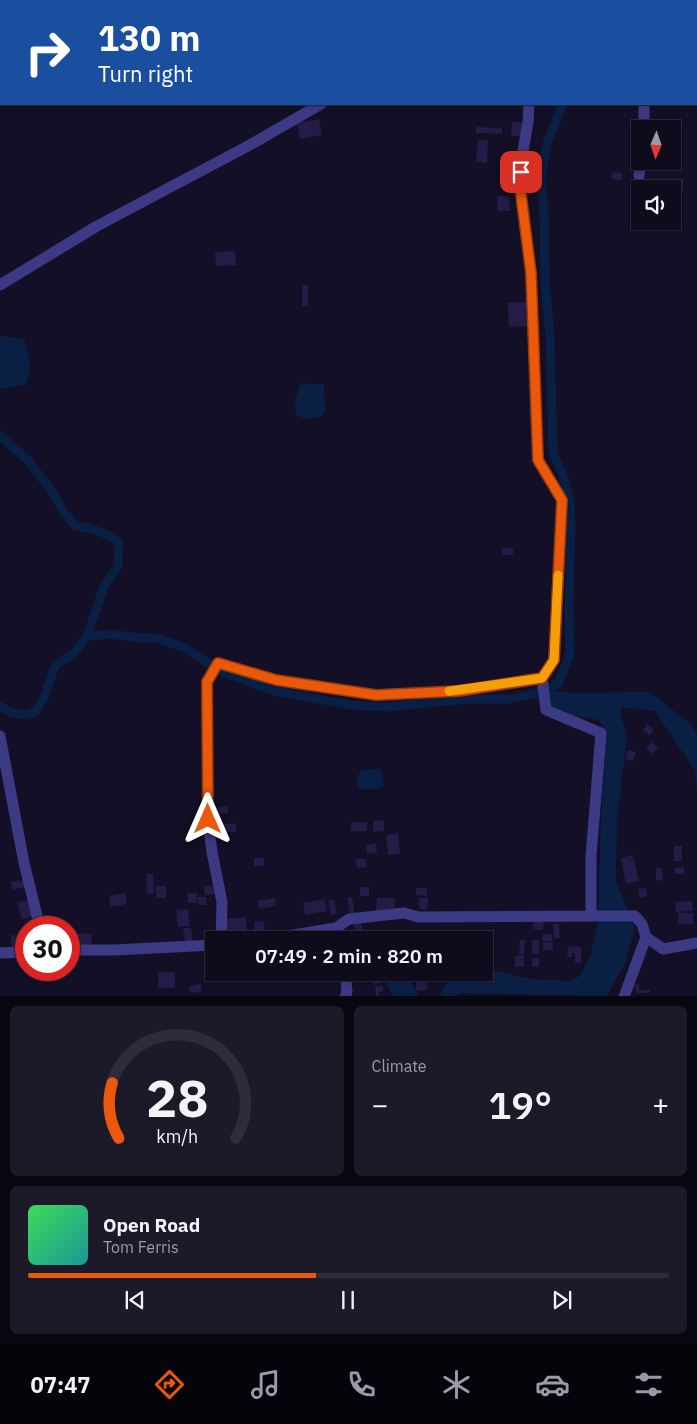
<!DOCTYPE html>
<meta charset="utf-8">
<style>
body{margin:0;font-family:"IBM Plex Sans",sans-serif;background:#1c1929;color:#f1f3f6;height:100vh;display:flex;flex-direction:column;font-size:19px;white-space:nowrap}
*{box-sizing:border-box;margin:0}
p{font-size:16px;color:#9b9ba3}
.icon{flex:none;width:28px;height:28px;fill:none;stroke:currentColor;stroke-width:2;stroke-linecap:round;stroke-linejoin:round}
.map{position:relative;height:996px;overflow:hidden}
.drawer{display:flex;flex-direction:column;gap:10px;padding:10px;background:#08060f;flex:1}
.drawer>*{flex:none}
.banner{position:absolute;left:0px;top:0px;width:698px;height:105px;box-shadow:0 1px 4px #0004,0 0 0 1px #2e2b3b;background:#1a4fa0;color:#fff;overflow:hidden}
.needle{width:32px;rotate:182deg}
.buttons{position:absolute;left:631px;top:120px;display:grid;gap:10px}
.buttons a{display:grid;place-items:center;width:50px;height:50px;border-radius:0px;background:#0e0b1c;box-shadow:0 1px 4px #0004,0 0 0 1px #2e2b3b;font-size:25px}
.speed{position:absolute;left:15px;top:916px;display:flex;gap:10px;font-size:25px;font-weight:700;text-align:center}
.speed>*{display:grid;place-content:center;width:65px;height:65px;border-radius:50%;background:#0e0b1c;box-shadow:0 1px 4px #0004,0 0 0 1px #2e2b3b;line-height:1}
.speed .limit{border:8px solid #d22;background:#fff;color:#111}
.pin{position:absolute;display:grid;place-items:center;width:42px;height:42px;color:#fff;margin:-21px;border-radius:10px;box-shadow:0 2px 8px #0006}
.me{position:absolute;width:55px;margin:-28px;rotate:0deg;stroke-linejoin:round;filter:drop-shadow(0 0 4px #0008)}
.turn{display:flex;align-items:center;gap:18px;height:105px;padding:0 15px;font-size:22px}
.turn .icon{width:65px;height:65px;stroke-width:2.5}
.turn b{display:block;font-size:35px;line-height:42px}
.big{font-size:38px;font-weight:600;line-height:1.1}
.drawer .tile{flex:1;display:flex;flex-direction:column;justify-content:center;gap:8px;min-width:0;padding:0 18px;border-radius:8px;background:#1c1929}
.drawer .dial{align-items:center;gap:0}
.dial svg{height:130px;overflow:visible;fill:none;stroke:#2e2b3b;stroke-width:7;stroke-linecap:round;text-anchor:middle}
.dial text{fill:#f1f3f6;stroke:none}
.song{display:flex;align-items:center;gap:15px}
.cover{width:60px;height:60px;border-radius:8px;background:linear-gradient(135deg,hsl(130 70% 55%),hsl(180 70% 35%))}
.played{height:5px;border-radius:2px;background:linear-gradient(90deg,#ea580c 45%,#2e2b3b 45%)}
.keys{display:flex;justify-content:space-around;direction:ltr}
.heat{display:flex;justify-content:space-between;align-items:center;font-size:28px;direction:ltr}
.drawer .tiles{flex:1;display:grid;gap:10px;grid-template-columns:1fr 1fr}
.tile:last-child{grid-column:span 2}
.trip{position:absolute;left:205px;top:931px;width:288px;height:50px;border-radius:0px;background:#0e0b1c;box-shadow:0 1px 4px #0004,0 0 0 1px #2e2b3b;font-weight:600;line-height:50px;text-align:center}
.tab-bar{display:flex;height:80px;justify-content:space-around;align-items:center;background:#06040b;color:#9b9ba3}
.tab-bar .icon{width:35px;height:35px}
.tab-bar .current{color:#ea580c}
.tab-bar b{font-size:22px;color:#f1f3f6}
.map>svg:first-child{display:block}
</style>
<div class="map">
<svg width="697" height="997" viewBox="0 0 697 997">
<rect width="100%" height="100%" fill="#130f26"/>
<!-- water -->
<g fill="#0a1f44">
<path d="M 2,336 L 24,339 C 29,351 33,375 25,385 L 0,389 L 0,337 Z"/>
<polygon points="301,383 324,385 325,411 320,417 306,419 296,415 295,400"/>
<polygon points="547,691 578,693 650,692 693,726 697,736 697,789 695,771 655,711 621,707 621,716 627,737 617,818 616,881 635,927 626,961 607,996 460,993 457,996 439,997 451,975 484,972 484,971 493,970 531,979 569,981 580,976 590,956 598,924 601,815 606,731 599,720 568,715 550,708"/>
<polygon points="381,769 384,785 378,789 359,789 356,779 361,770"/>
<polygon points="381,973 406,973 419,996 393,996"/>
</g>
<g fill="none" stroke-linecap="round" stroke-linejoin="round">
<!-- canal -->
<g stroke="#0a1f44" stroke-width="9">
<polyline points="568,0 568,1"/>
<polyline points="0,436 28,460 53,493 64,513 76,526 88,528 106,534 119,543 118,566 104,587 87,636 73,654 55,665 45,696 36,711 26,715 10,712 0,706"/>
<polyline points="87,636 112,634 137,638 156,638 183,647 222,672 274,691 351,705 387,707 468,699 511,699 540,692 558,684 570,654 569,609 571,526 570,500 562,473 553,453 550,336 545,282 544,213 541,177 548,140 563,104"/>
</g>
</g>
<!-- building -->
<g fill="#241b47">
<polygon points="319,119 322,135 300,139 297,123"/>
<polygon points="512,122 523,122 522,136 511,136"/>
<polygon points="476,127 502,128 502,134 476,133"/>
<polygon points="478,139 488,140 487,163 476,162"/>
<polygon points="612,172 622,173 622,180 611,179"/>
<polygon points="677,179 683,179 683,190 676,190"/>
<polygon points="497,196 509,196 510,211 498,211"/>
<polygon points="235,251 236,265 216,266 215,252"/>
<rect x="302" y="285" width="6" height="21"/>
<polygon points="526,302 527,326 509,327 508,303"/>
<rect x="502" y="548" width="11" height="7"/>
<polygon points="647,724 654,730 650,736 643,730"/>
<polygon points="653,742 658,748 652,754 646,748"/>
<polygon points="628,750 636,752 633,761 625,759"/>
<polygon points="228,806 228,813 218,814 218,807"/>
<polygon points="384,820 384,831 373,832 373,821"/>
<rect x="351" y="822" width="16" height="9"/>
<polygon points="236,823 236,832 224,832 223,824"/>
<polygon points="398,834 400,854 388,855 386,835"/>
<polygon points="376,843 377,852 367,854 366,845"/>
<rect x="674" y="846" width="8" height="15"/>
<polygon points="633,855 639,881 626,884 621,858"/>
<rect x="254" y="858" width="10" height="8"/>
<polygon points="356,859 366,859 367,867 357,868"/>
<polygon points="684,867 684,874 675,874 675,868"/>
<polygon points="656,868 662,868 663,880 656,881"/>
<polygon points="146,874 153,874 154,894 147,894"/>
<polygon points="24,880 25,887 12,890 11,882"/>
<rect x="156" y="886" width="10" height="12"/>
<polygon points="204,886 214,886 215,894 205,895"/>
<rect x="360" y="887" width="9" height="9"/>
<polygon points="416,888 427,888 427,896 416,895"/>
<polygon points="646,888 648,896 639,898 638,889"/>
<polygon points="125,893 127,904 111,907 109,896"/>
<polygon points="187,893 197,893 197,903 188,903"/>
<rect x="198" y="897" width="8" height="8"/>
<polygon points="352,897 355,913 350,914 347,898"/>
<polygon points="275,898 276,906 259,909 258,901"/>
<polygon points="377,898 395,898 394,911 376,911"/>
<polygon points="419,898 428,898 427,910 419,909"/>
<polygon points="324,899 327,911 305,915 303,903"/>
<polygon points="334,899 337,914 331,915 328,900"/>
<polygon points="27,900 32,917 22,919 17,902"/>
<polygon points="692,901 693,911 676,912 675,902"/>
<polygon points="188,909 190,926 178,927 176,910"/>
<rect x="678" y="913" width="15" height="11"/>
<polygon points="245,917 247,931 224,934 222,919"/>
<polygon points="360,919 365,940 357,940 353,921"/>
<polygon points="533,920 544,921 543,930 533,929"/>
<polygon points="264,921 265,936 255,936 254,922"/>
<polygon points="553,924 559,924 559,927 557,927 559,927 560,938 554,938"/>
<polygon points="183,928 191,928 193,942 185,942"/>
<polygon points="76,933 92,934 91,947 75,946"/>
<rect x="454" y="933" width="13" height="7"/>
<polygon points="543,934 552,934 553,941 543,941"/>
<polygon points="11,935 22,936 21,949 11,949"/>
<polygon points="520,940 525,940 524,954 519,954"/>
<rect x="532" y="940" width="7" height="14"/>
<rect x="543" y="942" width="10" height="8"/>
<polygon points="568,946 581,947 581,963 575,963 575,953 572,953 572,957 567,957"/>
<polygon points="524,955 524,967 515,967 515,956"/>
<rect x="532" y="958" width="7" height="9"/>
<rect x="158" y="972" width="17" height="16"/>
<polygon points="370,973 371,982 363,983 362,974"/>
<polygon points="381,975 381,983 373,984 372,976"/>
<rect x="416" y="982" width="11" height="8"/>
<polygon points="201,984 202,992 190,993 189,986"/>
<polygon points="639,984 639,990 650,990 650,993 637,993 634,985"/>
<polygon points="375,986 383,986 383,991 379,992 379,997 376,997"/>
</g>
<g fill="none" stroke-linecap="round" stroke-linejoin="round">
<!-- minor -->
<g stroke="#3d3a85" stroke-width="11">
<polyline points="514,0 515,1"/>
<polyline points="635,0 635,1"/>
<polyline points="644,129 644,104"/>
<polyline points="639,176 641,161"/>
<polyline points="0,285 97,226 248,146 321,104"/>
<polyline points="0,736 24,863 40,928"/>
<polyline points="591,916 635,916 642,924 646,937 624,997"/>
<polyline points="646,937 663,949 697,943"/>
<polyline points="221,940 222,902 212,852 208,819 207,682 218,663 275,680 376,695 459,691 542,678 554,660 562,500 538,460 531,273 520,187 522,157 528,122 529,104"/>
<polyline points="263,940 336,928 349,919 404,913 419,917 591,916 591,856 601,733 546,710 542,678"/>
<polyline points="69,950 114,950 214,945"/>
<polyline points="0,953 26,952"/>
<polyline points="345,997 347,992 345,972"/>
</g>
</g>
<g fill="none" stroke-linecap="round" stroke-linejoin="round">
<defs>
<polyline id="route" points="208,819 207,682 218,663 276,680 376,695 459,691 542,678 554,660 562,500 538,460 531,273 520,187 521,172"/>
</defs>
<!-- route casing -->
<use href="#route" stroke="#983908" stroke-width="12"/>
<!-- route -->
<use href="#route" stroke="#ea580c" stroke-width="9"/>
<!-- slow -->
<polyline stroke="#f59e0b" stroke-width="9" points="449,691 542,678 554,660 558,575"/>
</g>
</svg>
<div class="buttons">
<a><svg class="needle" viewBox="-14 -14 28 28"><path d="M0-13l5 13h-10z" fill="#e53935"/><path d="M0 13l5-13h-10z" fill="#9b9ba3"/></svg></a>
<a><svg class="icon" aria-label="sound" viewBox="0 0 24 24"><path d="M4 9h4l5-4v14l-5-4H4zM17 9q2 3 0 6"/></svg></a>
</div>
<div class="speed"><div class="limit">30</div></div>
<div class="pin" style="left:521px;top:172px;background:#d93025"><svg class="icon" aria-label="arrive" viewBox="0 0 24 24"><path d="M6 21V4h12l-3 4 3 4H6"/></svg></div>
<svg class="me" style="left:208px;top:819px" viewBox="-20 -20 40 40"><path d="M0-17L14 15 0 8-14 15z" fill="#ea580c" stroke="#fff" stroke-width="4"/></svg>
<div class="trip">07:49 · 2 min · 820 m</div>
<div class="banner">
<div class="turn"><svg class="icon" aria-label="right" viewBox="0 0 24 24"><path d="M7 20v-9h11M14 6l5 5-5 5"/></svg><div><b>130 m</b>Turn right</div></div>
</div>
</div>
<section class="drawer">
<div class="tiles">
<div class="tile dial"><svg viewBox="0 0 100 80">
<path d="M14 69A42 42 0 1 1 86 69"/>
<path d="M14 69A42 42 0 0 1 10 35" stroke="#ea580c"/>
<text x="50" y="56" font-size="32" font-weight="700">28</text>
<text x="50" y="72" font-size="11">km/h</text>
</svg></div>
<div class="tile"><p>Climate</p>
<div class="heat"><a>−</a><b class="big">19°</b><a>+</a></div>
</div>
<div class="tile">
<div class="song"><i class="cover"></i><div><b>Open Road</b><p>Tom Ferris</p></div></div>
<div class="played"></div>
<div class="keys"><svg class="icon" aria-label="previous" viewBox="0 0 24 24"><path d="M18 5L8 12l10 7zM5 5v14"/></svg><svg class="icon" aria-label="pause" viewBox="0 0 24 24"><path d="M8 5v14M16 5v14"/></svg><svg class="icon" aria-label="next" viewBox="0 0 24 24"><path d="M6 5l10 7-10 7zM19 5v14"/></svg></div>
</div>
</div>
</section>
<nav class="tab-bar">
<b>07:47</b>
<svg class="icon current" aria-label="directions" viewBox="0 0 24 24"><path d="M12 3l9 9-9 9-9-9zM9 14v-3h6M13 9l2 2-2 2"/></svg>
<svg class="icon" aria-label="music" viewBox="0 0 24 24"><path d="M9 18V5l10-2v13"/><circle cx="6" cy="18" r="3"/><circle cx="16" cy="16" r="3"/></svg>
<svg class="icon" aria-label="phone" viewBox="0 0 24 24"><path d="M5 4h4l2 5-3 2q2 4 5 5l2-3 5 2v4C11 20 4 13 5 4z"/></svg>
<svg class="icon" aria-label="climate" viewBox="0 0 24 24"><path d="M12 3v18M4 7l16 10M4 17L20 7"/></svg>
<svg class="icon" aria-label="car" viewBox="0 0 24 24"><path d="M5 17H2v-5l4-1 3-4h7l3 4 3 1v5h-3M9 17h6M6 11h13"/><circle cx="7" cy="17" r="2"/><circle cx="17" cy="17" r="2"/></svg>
<svg class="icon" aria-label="filters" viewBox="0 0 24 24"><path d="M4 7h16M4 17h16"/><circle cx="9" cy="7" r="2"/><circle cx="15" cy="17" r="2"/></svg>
</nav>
